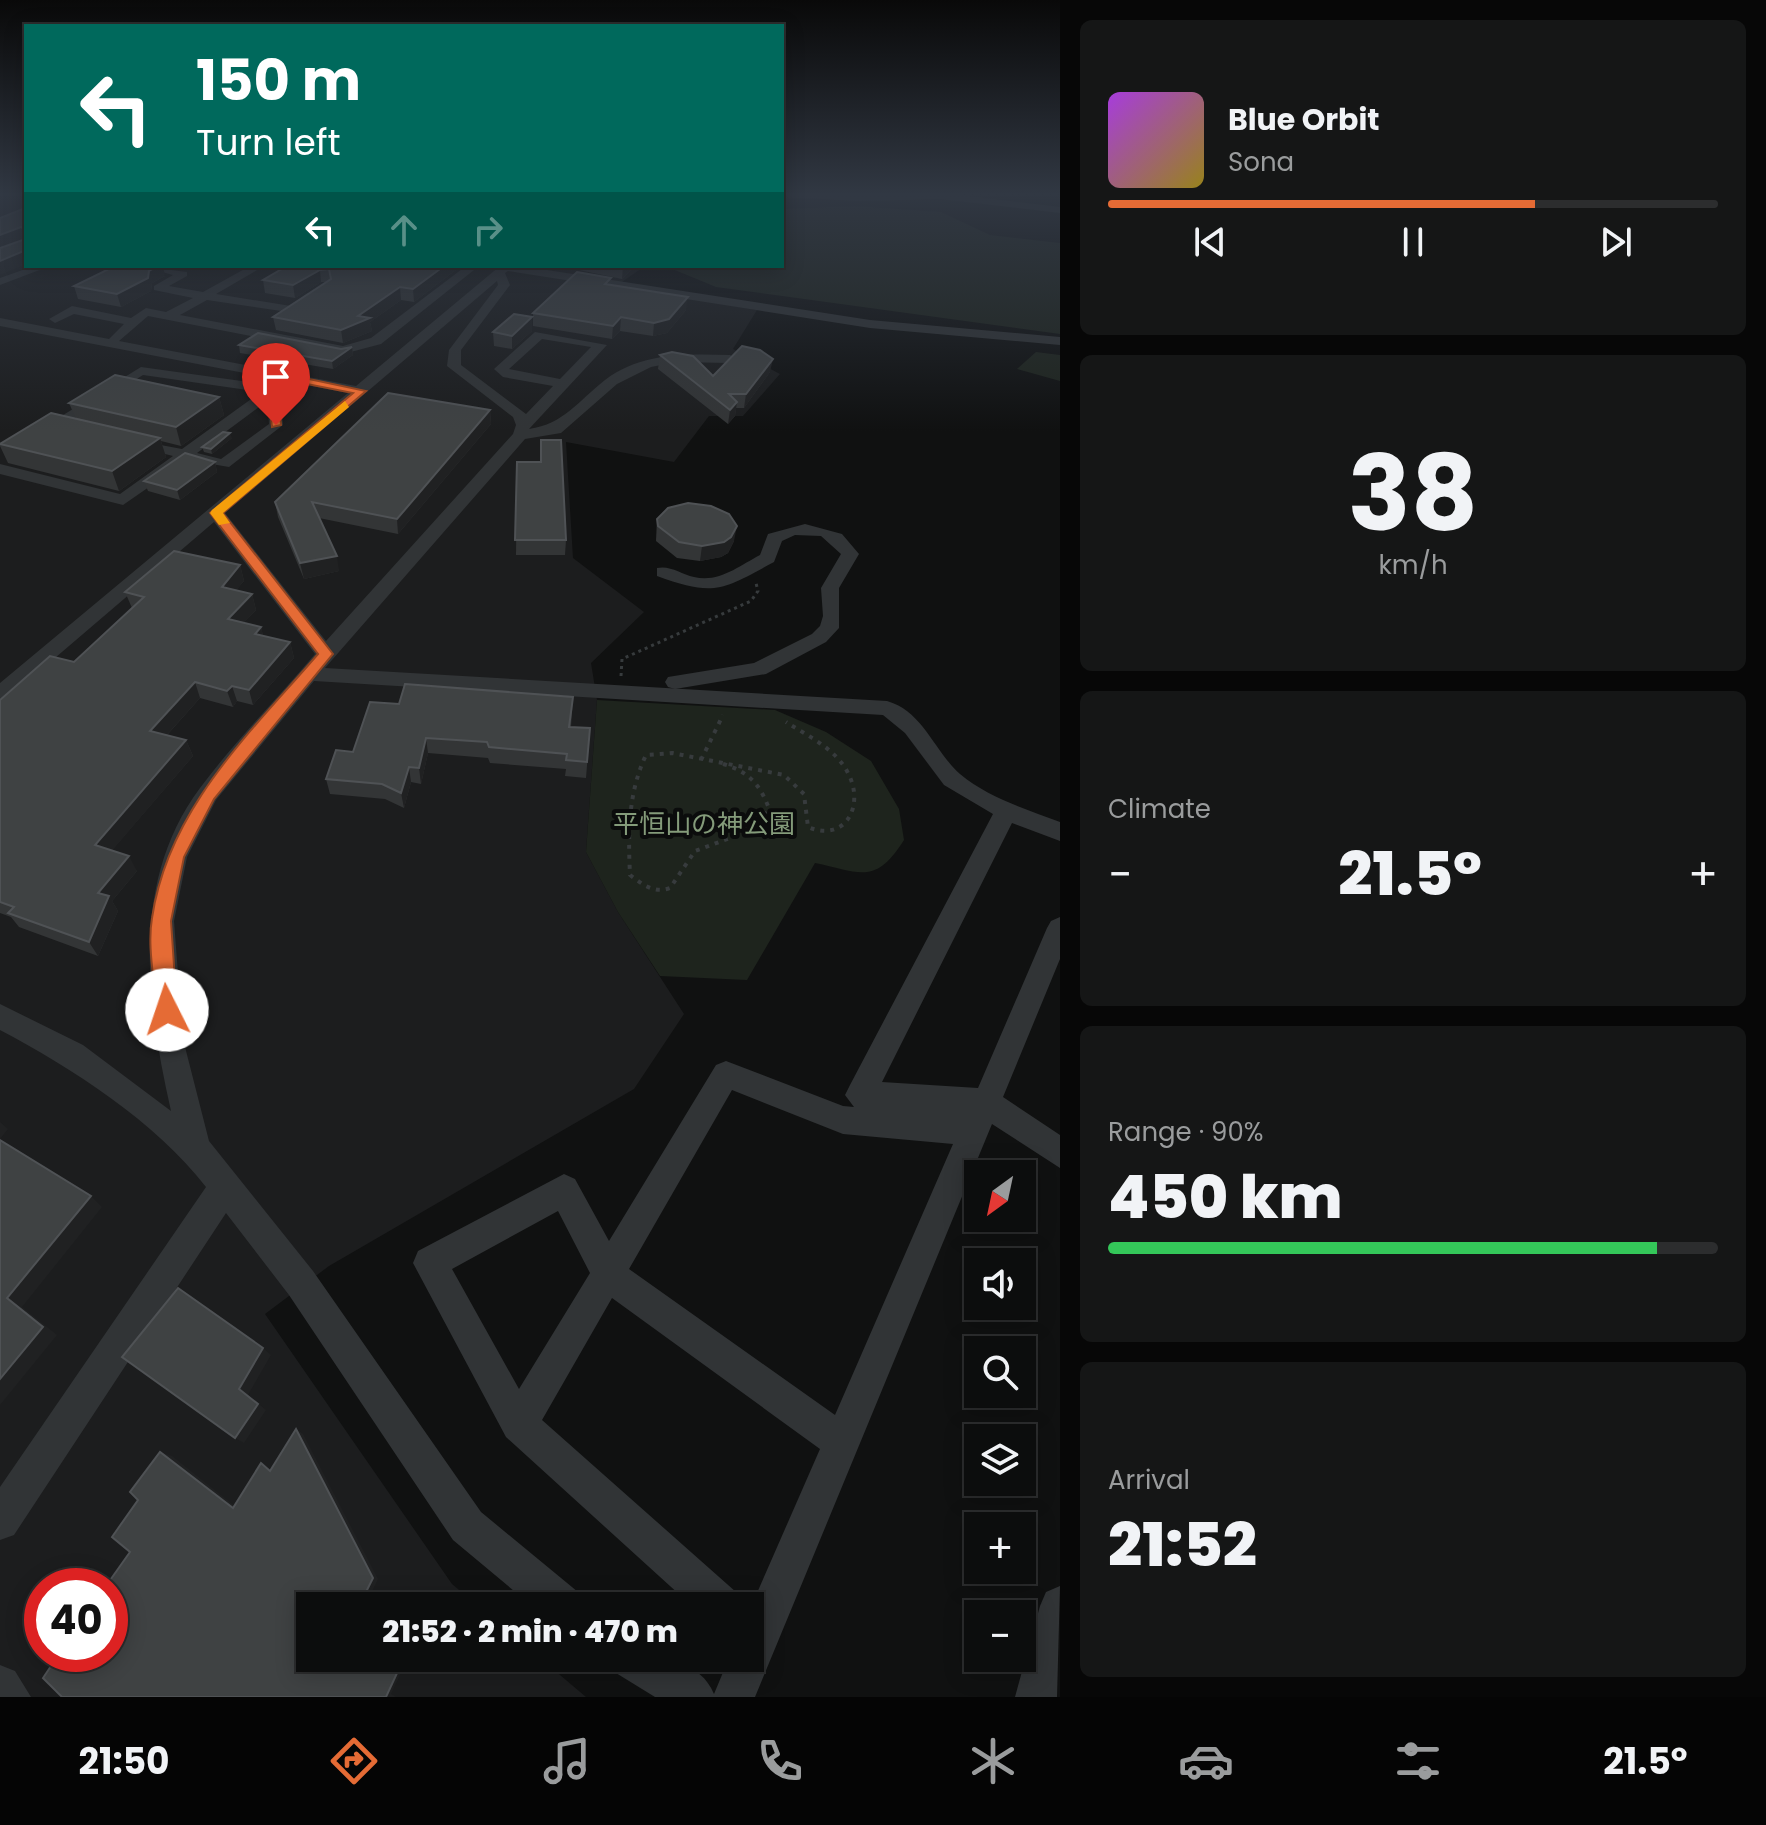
<!DOCTYPE html>
<meta charset="utf-8">
<style>
body{margin:0;font-family:Poppins,"Noto Sans JP",sans-serif;background:#151616;color:#f1f3f6;height:100vh;display:flex;flex-direction:column;font-size:30px;white-space:nowrap}
*{box-sizing:border-box;margin:0}
p{font-size:26px;color:#9a9c9d}
.icon{flex:none;width:44px;height:44px;fill:none;stroke:currentColor;stroke-width:2;stroke-linecap:round;stroke-linejoin:round}
.map{position:relative;flex:1;overflow:hidden}
.drawer{display:flex;flex-direction:column;gap:20px;padding:20px;background:#070707;width:706px}
.drawer>*{flex:none}
.guide{position:absolute;left:24px;top:24px;width:760px;height:244px;border-radius:0px;box-shadow:0 4px 20px #0003,0 0 0 2px #2c2d2e;background:#00695c;color:#fff;overflow:hidden}
.needle{width:52px;rotate:213deg}
.buttons{position:absolute;left:964px;top:1160px;display:grid;gap:16px}
.buttons a{display:grid;place-items:center;width:72px;height:72px;border-radius:0px;background:#0c0d0d;box-shadow:0 4px 20px #0003,0 0 0 2px #2c2d2e;font-size:40px}
.speed{position:absolute;left:24px;top:1568px;display:flex;gap:16px;font-size:40px;font-weight:700;text-align:center}
.speed>*{display:grid;place-content:center;width:104px;height:104px;border-radius:50%;background:#0c0d0d;box-shadow:0 4px 20px #0003,0 0 0 2px #2c2d2e;line-height:1}
.speed .limit{border:12px solid #d22;background:#fff;color:#111}
.pin{position:absolute;display:grid;place-items:center;width:68px;height:68px;color:#fff;margin:-82px -34px;border-radius:50% 50% 50% 0;rotate:-45deg;box-shadow:0 0 8px #0007}
.pin .icon{rotate:45deg}
.me{position:absolute;width:88px;margin:-44px;rotate:356deg;stroke-linejoin:round;filter:drop-shadow(0 0 6px #0008)}
.turn{display:flex;align-items:center;gap:28px;height:168px;padding:0 40px;font-size:36px}
.turn .icon{width:104px;height:104px;stroke-width:2.5}
.turn b{display:block;font-size:56px;line-height:68px}
.lanes{display:flex;align-items:center;height:76px;padding:0 40px;background:#0003;justify-content:center;gap:40px;direction:ltr}
.lanes .off{opacity:.35}
.big{font-size:60px;font-weight:800;line-height:1.1}
.drawer .card{flex:1;display:flex;flex-direction:column;justify-content:center;gap:12px;min-width:0;padding:0 28px;border-radius:12px;background:#151616}
.drawer .dial{align-items:center;gap:0}
.dial b{font-size:104px;line-height:1}
.song{display:flex;align-items:center;gap:24px}
.cover{width:96px;height:96px;border-radius:12px;background:linear-gradient(135deg,hsl(280 70% 55%),hsl(50 70% 35%))}
.played{height:8px;border-radius:4px;background:linear-gradient(90deg,#e56b35 70%,#2c2d2e 70%)}
.keys{display:flex;justify-content:space-around;direction:ltr}
.heat{display:flex;justify-content:space-between;align-items:center;font-size:44px;direction:ltr}
.charge{height:12px;border-radius:6px;background:linear-gradient(90deg,#34c759 90%,#2c2d2e 0)}
.trip{position:absolute;left:296px;top:1592px;width:468px;height:80px;border-radius:0px;background:#0c0d0d;box-shadow:0 4px 20px #0003,0 0 0 2px #2c2d2e;font-weight:800;line-height:80px;text-align:center}
.tabs{display:flex;height:128px;justify-content:space-around;align-items:center;background:#050505;color:#9a9c9d}
.tabs .icon{width:56px;height:56px}
.tabs .current{color:#e56b35}
.tabs b{font-size:36px;color:#f1f3f6}
main{display:flex;flex:1;min-height:0}
.map>svg:first-child{display:block}
</style>
<main>
<div class="map">
<svg width="1060" height="1697" viewBox="0 0 1060 1697">
<rect width="100%" height="100%" fill="#101111"/>
<!-- built -->
<path fill="#1c1d1e" fill-rule="evenodd" d="M 0,193 L 26,193 L 26,266 L 645,266 L 616,286 L 757,310 L 733,349 L 780,374 L 743,416 L 709,416 L 674,462 L 566,442 L 573,558 L 644,612 L 591,663 L 597,700 L 586,852 L 618,912 L 684,1014 L 634,1089 L 329,1266 L 265,1314 L 452,1584 L 478,1606 L 310,1606 L 310,1658 L 540,1658 L 586,1697 L 0,1697 ZM 42,1586 L 110,1586 L 110,1654 L 42,1654 Z"/>
<!-- green -->
<g fill="#1e241d">
<polygon points="856,206 941,212 990,235 1060,243 1060,334 716,287 665,266 782,266 782,209"/>
<polygon points="1036,352 1060,355 1060,381 1017,369"/>
<path d="M 597,700 L 775,710 L 826,732 L 871,761 L 899,809 L 904,840 C 875,886 860,872 815,863 L 747,980 L 660,976 L 618,912 L 586,852 Z"/>
</g>
<g fill="none" stroke-linecap="round" stroke-linejoin="round">
<!-- path-far1 -->
<polyline stroke="#373b3d" stroke-width="3" stroke-dasharray="3 4" stroke-linecap="butt" points="621,676 622,659 751,601 758,591 756,583"/>
<!-- path -->
<g stroke="#373b3d" stroke-width="4" stroke-dasharray="4 6" stroke-linecap="butt">
<polyline points="701,760 723,715"/>
<path d="M 723,764 C 747,771 759,783 768,806 L 757,828 L 695,851 L 670,888 C 654,894 642,884 630,875 C 628,833 628,793 646,755 L 672,753 L 784,775 L 804,794 L 808,827 C 846,843 865,805 848,773 C 836,749 808,736 786,722"/>
</g>
<!-- minor -->
<g fill="#313436" fill-rule="evenodd">
<polygon points="782,193 943,193 1060,207 1060,213 940,199 860,201 782,197"/>
<polygon points="34,266 50,266 0,285 0,278"/>
<path d="M 140,266 L 187,272 L 187,276 L 169,286 L 203,292 L 250,266 L 264,266 L 216,294 L 291,306 L 297,310 L 295,313 L 207,300 L 180,315 L 343,346 L 371,338 L 466,266 L 479,266 L 381,344 L 343,354 L 148,316 L 119,341 L 356,386 L 500,266 L 521,266 L 870,320 L 1060,337 L 1060,345 L 870,328 L 508,271 L 505,273 L 510,285 L 461,350 L 461,365 L 526,414 L 553,386 L 503,377 L 494,369 L 535,332 L 607,345 L 529,429 C 564,424 578,401 605,380 C 642,352 687,354 730,355 L 737,359 L 730,363 L 676,362 L 651,367 L 617,384 L 561,433 L 525,439 L 325,668 L 887,701 C 923,711 934,751 960,774 C 989,798 1026,809 1060,822 L 1060,841 L 1012,823 L 882,1082 L 978,1088 L 1047,928 L 1051,921 L 1060,917 L 1060,959 L 1003,1097 L 1060,1135 L 1060,1168 L 992,1124 L 755,1697 L 655,1697 L 616,1673 L 610,1658 C 646,1658 697,1653 714,1694 L 729,1658 L 750,1658 L 750,1609 L 820,1449 L 612,1298 L 542,1420 L 736,1592 L 742,1606 L 692,1606 L 506,1437 L 413,1263 L 418,1251 L 564,1174 L 575,1179 L 609,1241 L 716,1065 L 726,1061 L 843,1106 L 854,1107 L 845,1095 L 850,1085 L 993,814 L 944,785 L 905,733 L 883,715 L 314,681 L 216,800 L 187,857 L 174,921 L 183,1039 L 209,1141 L 313,1271 L 481,1512 L 578,1592 L 584,1606 L 532,1606 L 453,1540 L 289,1295 L 226,1213 L 14,1535 L 0,1540 L 0,1487 L 206,1187 C 156,1122 72,1068 0,1030 L 0,1004 L 83,1045 L 171,1111 C 147,1004 129,883 200,788 C 235,741 278,698 315,654 L 214,522 L 7,699 L 0,701 L 0,683 L 348,393 L 0,326 L 0,318 L 109,339 L 124,324 L 74,314 L 55,323 L 49,319 L 72,306 L 131,318 L 146,308 L 166,312 L 193,298 L 154,290 L 154,286 L 173,275 ZM 497,281 L 498,285 L 449,350 L 447,366 L 513,417 L 516,425 L 513,434 L 326,641 L 225,513 ZM 542,339 L 591,347 L 560,379 L 509,369 ZM 732,1090 L 843,1134 L 953,1144 L 835,1415 L 629,1269 ZM 558,1211 L 590,1273 L 519,1389 L 452,1269 Z"/>
<path d="M 141,367 L 271,385 L 283,383 L 285,386 L 280,391 L 283,425 L 229,467 L 188,460 L 123,505 L 0,474 L 0,464 L 120,494 L 173,456 L 129,445 L 129,439 L 182,449 L 261,392 L 143,375 L 46,436 L 34,433 ZM 267,401 L 269,424 L 221,459 L 197,453 Z"/>
<path d="M 805,524 L 842,534 L 859,554 L 839,588 L 839,628 L 826,642 L 766,674 L 675,689 L 668,687 L 665,682 L 668,677 L 754,663 L 812,634 L 820,626 L 823,616 L 821,588 L 841,554 L 821,536 L 795,535 L 782,541 L 774,562 C 722,590 715,597 657,576 L 657,568 C 670,565 681,574 694,577 C 719,583 739,566 760,555 L 768,534 Z"/>
<polygon points="1060,1586 1057,1697 1015,1697 1040,1606 1046,1592"/>
<polygon points="0,1665 15,1671 31,1697 0,1697"/>
</g>
</g>
<!-- wall -->
<g fill="#333536">
<polygon points="287,266 461,266 414,302 401,300 370,322 372,331 343,343 276,330 273,317 326,282 321,282 295,298 265,293 263,280"/>
<polygon points="560,266 635,266 622,279"/>
<polygon points="165,276 152,283 151,291 121,307 78,299 74,286"/>
<polygon points="611,285 686,310 667,333 653,336 620,331 612,339 533,326 533,313"/>
<polygon points="532,331 512,349 494,346 493,332"/>
<polygon points="239,345 341,349 352,347 353,355 333,369 240,353"/>
<polygon points="660,355 713,376 770,372 744,408 736,408 735,416 728,424 658,369"/>
<polygon points="219,397 224,415 181,446 161,441 166,457 119,491 8,463 0,446 0,443 76,419 69,403"/>
<polygon points="490,410 491,424 398,534 319,518 339,571 304,579 278,517 275,502"/>
<polygon points="232,438 212,454 204,452 202,447"/>
<polygon points="215,462 217,472 180,500 148,491 144,481"/>
<polygon points="517,462 566,540 565,555 516,555"/>
<polygon points="657,519 734,541 728,553 721,557 700,561 677,558 656,541"/>
<polygon points="240,565 244,581 236,590 252,594 256,610 243,623 261,627 263,636 290,642 294,658 253,705 237,701 233,707 200,698 167,735 186,740 193,756 112,850 137,871 112,901 118,911 98,956 19,927 11,917 0,913 0,700 74,662 132,608 125,592"/>
<polygon points="573,697 571,727 590,728 586,778 565,776 566,769 490,763 488,758 428,753 421,784 411,782 404,808 385,799 330,794 326,779 399,704"/>
</g>
<!-- shaded-wall -->
<g fill="#202122">
<polygon points="21,227 25,239 0,249 0,235"/>
<polygon points="26,250 26,264 0,275 0,261"/>
<polygon points="158,266 163,266 165,276 152,283 151,291 121,307 117,294"/>
<polygon points="444,266 461,266 414,302 413,289"/>
<polygon points="623,266 635,266 622,279"/>
<polygon points="320,270 321,282 295,298 293,285"/>
<polygon points="400,287 401,300 370,322 372,331 343,343 341,330 358,316"/>
<polygon points="688,297 686,310 667,333 653,336 654,323"/>
<polygon points="532,317 532,331 512,349 512,336"/>
<polygon points="621,317 620,331 612,339 613,326"/>
<polygon points="352,347 353,355 333,369 332,361"/>
<polygon points="773,359 770,372 744,408 746,394"/>
<polygon points="219,397 224,415 181,446 176,427"/>
<polygon points="737,402 735,416 728,424 730,410"/>
<polygon points="490,410 491,424 398,534 397,519"/>
<polygon points="230,433 232,438 212,454 211,449"/>
<polygon points="160,438 166,457 119,491 112,471"/>
<polygon points="215,462 217,472 180,500 177,490"/>
<polygon points="737,526 734,541 728,553 721,557 700,561 702,546"/>
<polygon points="337,556 339,571 304,579 300,563"/>
<polygon points="240,565 244,581 226,602 222,587"/>
<polygon points="252,594 256,610 232,635 228,619"/>
<polygon points="261,627 265,643 255,634"/>
<polygon points="290,642 294,658 253,705 249,690"/>
<polygon points="195,682 200,698 157,746 150,731"/>
<polygon points="232,686 237,701 233,707 227,691"/>
<polygon points="426,738 428,753 421,784 419,768"/>
<polygon points="186,740 193,756 104,860 95,845"/>
<polygon points="409,767 411,782 404,808 401,793"/>
<polygon points="129,856 137,871 112,901 118,911 98,956 89,942 98,893"/>
<polygon points="0,1122 8,1129 0,1139"/>
<polygon points="91,1196 102,1207 22,1307 57,1335 0,1405 0,1379 7,1298"/>
<polygon points="263,1348 271,1355 248,1395 266,1410 244,1443 235,1438 239,1389"/>
<polygon points="296,1429 303,1434 378,1579 365,1606 359,1606"/>
<polygon points="160,1452 172,1456 242,1512 233,1508"/>
<polygon points="404,1658 408,1658 391,1694 396,1697 386,1697"/>
</g>
<!-- building -->
<g fill="#3f4243" stroke="#4f5255" stroke-width="2">
<polygon points="24,198 26,198 26,250 0,261 0,248 23,240 25,230 21,227 0,235 0,218 23,209"/>
<polygon points="115,266 158,266 149,271 148,278 117,294 74,286"/>
<polygon points="287,266 444,266 413,289 400,287 358,316 370,318 341,330 273,317 331,279 329,269 320,270 293,285 263,280"/>
<polygon points="577,272 611,278 605,284 688,297 669,319 654,323 621,317 613,326 533,313"/>
<polygon points="514,314 532,317 512,336 493,332"/>
<polygon points="258,333 341,349 352,347 332,361 239,345"/>
<polygon points="742,346 760,350 773,359 746,394 729,394 737,402 730,410 660,355 672,352 693,356 713,376"/>
<polygon points="115,375 219,397 176,427 69,403"/>
<polygon points="388,393 490,410 397,519 312,502 337,556 300,563 275,502"/>
<polygon points="51,413 160,438 112,471 0,444"/>
<polygon points="223,432 230,433 211,449 202,447"/>
<polygon points="541,440 561,440 566,540 515,540 517,462 541,462"/>
<polygon points="185,453 215,462 177,490 144,481"/>
<polygon points="688,503 711,506 729,514 737,526 731,537 724,542 702,546 679,542 658,526 657,519 668,508"/>
<polygon points="174,551 240,565 222,587 252,594 228,619 261,627 255,634 290,642 249,690 232,686 227,691 195,682 150,731 186,740 95,845 129,856 98,893 109,896 89,942 8,913 14,907 0,902 0,700 50,656 74,662 144,597 125,592"/>
<polygon points="405,684 573,697 569,727 590,728 587,762 566,760 567,754 489,747 487,742 426,738 419,768 409,767 401,793 382,784 326,779 336,750 353,752 370,702 399,704"/>
<polygon points="0,1140 91,1196 7,1298 43,1327 0,1379"/>
<polygon points="178,1288 263,1348 239,1389 258,1404 235,1438 122,1357"/>
<polygon points="296,1429 373,1578 359,1606 310,1606 310,1658 404,1658 386,1697 62,1697 43,1678 59,1654 110,1654 110,1586 106,1586 130,1552 112,1537 138,1500 130,1492 160,1452 233,1508 261,1463 270,1471"/>
</g>
<!-- sky -->
<linearGradient id="sky" x2="0" y2="1"><stop stop-color="#090909"/><stop offset="0.45" stop-color="#313843"/><stop offset="1" stop-color="#313843" stop-opacity="0"/></linearGradient>
<rect width="1060" height="431" fill="url(#sky)"/>
<!-- route -->
<path fill="#e56b35" stroke="#954622" stroke-width="2" d="M 290,375 L 366,391 L 223,513 L 333,654 L 214,799 L 184,857 L 171,921 L 177,1010 L 174,1016 L 167,1019 L 159,1016 L 156,1010 C 155,981 147,947 152,918 C 168,809 249,734 318,654 L 210,513 L 353,393 L 292,381 L 278,391 L 281,425 L 272,427 L 267,389 Z"/>
<!-- slow -->
<polygon fill="#f59e0b" points="345,401 349,407 223,513 230,523 219,525 210,513 212,510"/>
<g text-anchor="middle" stroke-width="8" stroke-linejoin="round" paint-order="stroke">
<!-- park labels -->
<g font-size="26" fill="#849b7a" stroke="#0b0c0c">
<text x="704" y="833">平恒山の神公園</text>
</g>
</g>
</svg>
<div class="buttons">
<a><svg class="needle" viewBox="-14 -14 28 28"><path d="M0-13l5 13h-10z" fill="#e53935"/><path d="M0 13l5-13h-10z" fill="#9a9c9d"/></svg></a>
<a><svg class="icon" aria-label="sound" viewBox="0 0 24 24"><path d="M4 9h4l5-4v14l-5-4H4zM17 9q2 3 0 6"/></svg></a>
<a><svg class="icon" aria-label="search" viewBox="0 0 24 24"><circle cx="10" cy="10" r="6"/><path d="M15 15l6 6"/></svg></a>
<a><svg class="icon" aria-label="layers" viewBox="0 0 24 24"><path d="M12 4l9 5-9 5-9-5zM3 14l9 5 9-5"/></svg></a>
<a>+</a>
<a>−</a>
</div>
<div class="speed"><div class="limit">40</div></div>
<div class="pin" style="left:276px;top:425px;background:#d93025"><svg class="icon" aria-label="arrive" viewBox="0 0 24 24"><path d="M6 21V4h12l-3 4 3 4H6"/></svg></div>
<svg class="me" style="left:167px;top:1010px" viewBox="-20 -20 40 40"><circle r="19" fill="#fff"/><path d="M0-13L10 11 0 6-10 11z" fill="#e56b35"/></svg>
<div class="trip">21:52 · 2 min · 470 m</div>
<div class="guide">
<div class="turn"><svg class="icon" aria-label="left" viewBox="0 0 24 24"><path d="M17 20v-9H6M10 6l-5 5 5 5"/></svg><div><b>150 m</b>Turn left</div></div>
<div class="lanes"><svg class="icon" aria-label="left" viewBox="0 0 24 24"><path d="M17 20v-9H6M10 6l-5 5 5 5"/></svg><svg class="icon off" aria-label="ahead" viewBox="0 0 24 24"><path d="M12 20V5M6 11l6-6 6 6"/></svg><svg class="icon off" aria-label="right" viewBox="0 0 24 24"><path d="M7 20v-9h11M14 6l5 5-5 5"/></svg></div>
</div>
</div>
<section class="drawer">
<div class="card">
<div class="song"><i class="cover"></i><div><b>Blue Orbit</b><p>Sona</p></div></div>
<div class="played"></div>
<div class="keys"><svg class="icon" aria-label="previous" viewBox="0 0 24 24"><path d="M18 5L8 12l10 7zM5 5v14"/></svg><svg class="icon" aria-label="pause" viewBox="0 0 24 24"><path d="M8 5v14M16 5v14"/></svg><svg class="icon" aria-label="next" viewBox="0 0 24 24"><path d="M6 5l10 7-10 7zM19 5v14"/></svg></div>
</div>
<div class="card dial"><b>38</b><p>km/h</p></div>
<div class="card"><p>Climate</p>
<div class="heat"><a>−</a><b class="big">21.5°</b><a>+</a></div>
</div>
<div class="card"><p>Range · 90%</p><b class="big">450 km</b><div class="charge"></div></div>
<div class="card"><p>Arrival</p><b class="big">21:52</b></div>
</section>
</main>
<nav class="tabs">
<b>21:50</b>
<svg class="icon current" aria-label="directions" viewBox="0 0 24 24"><path d="M12 3l9 9-9 9-9-9zM9 14v-3h6M13 9l2 2-2 2"/></svg>
<svg class="icon" aria-label="music" viewBox="0 0 24 24"><path d="M9 18V5l10-2v13"/><circle cx="6" cy="18" r="3"/><circle cx="16" cy="16" r="3"/></svg>
<svg class="icon" aria-label="phone" viewBox="0 0 24 24"><path d="M5 4h4l2 5-3 2q2 4 5 5l2-3 5 2v4C11 20 4 13 5 4z"/></svg>
<svg class="icon" aria-label="climate" viewBox="0 0 24 24"><path d="M12 3v18M4 7l16 10M4 17L20 7"/></svg>
<svg class="icon" aria-label="car" viewBox="0 0 24 24"><path d="M5 17H2v-5l4-1 3-4h7l3 4 3 1v5h-3M9 17h6M6 11h13"/><circle cx="7" cy="17" r="2"/><circle cx="17" cy="17" r="2"/></svg>
<svg class="icon" aria-label="filters" viewBox="0 0 24 24"><path d="M4 7h16M4 17h16"/><circle cx="9" cy="7" r="2"/><circle cx="15" cy="17" r="2"/></svg>
<b>21.5°</b>
</nav>
